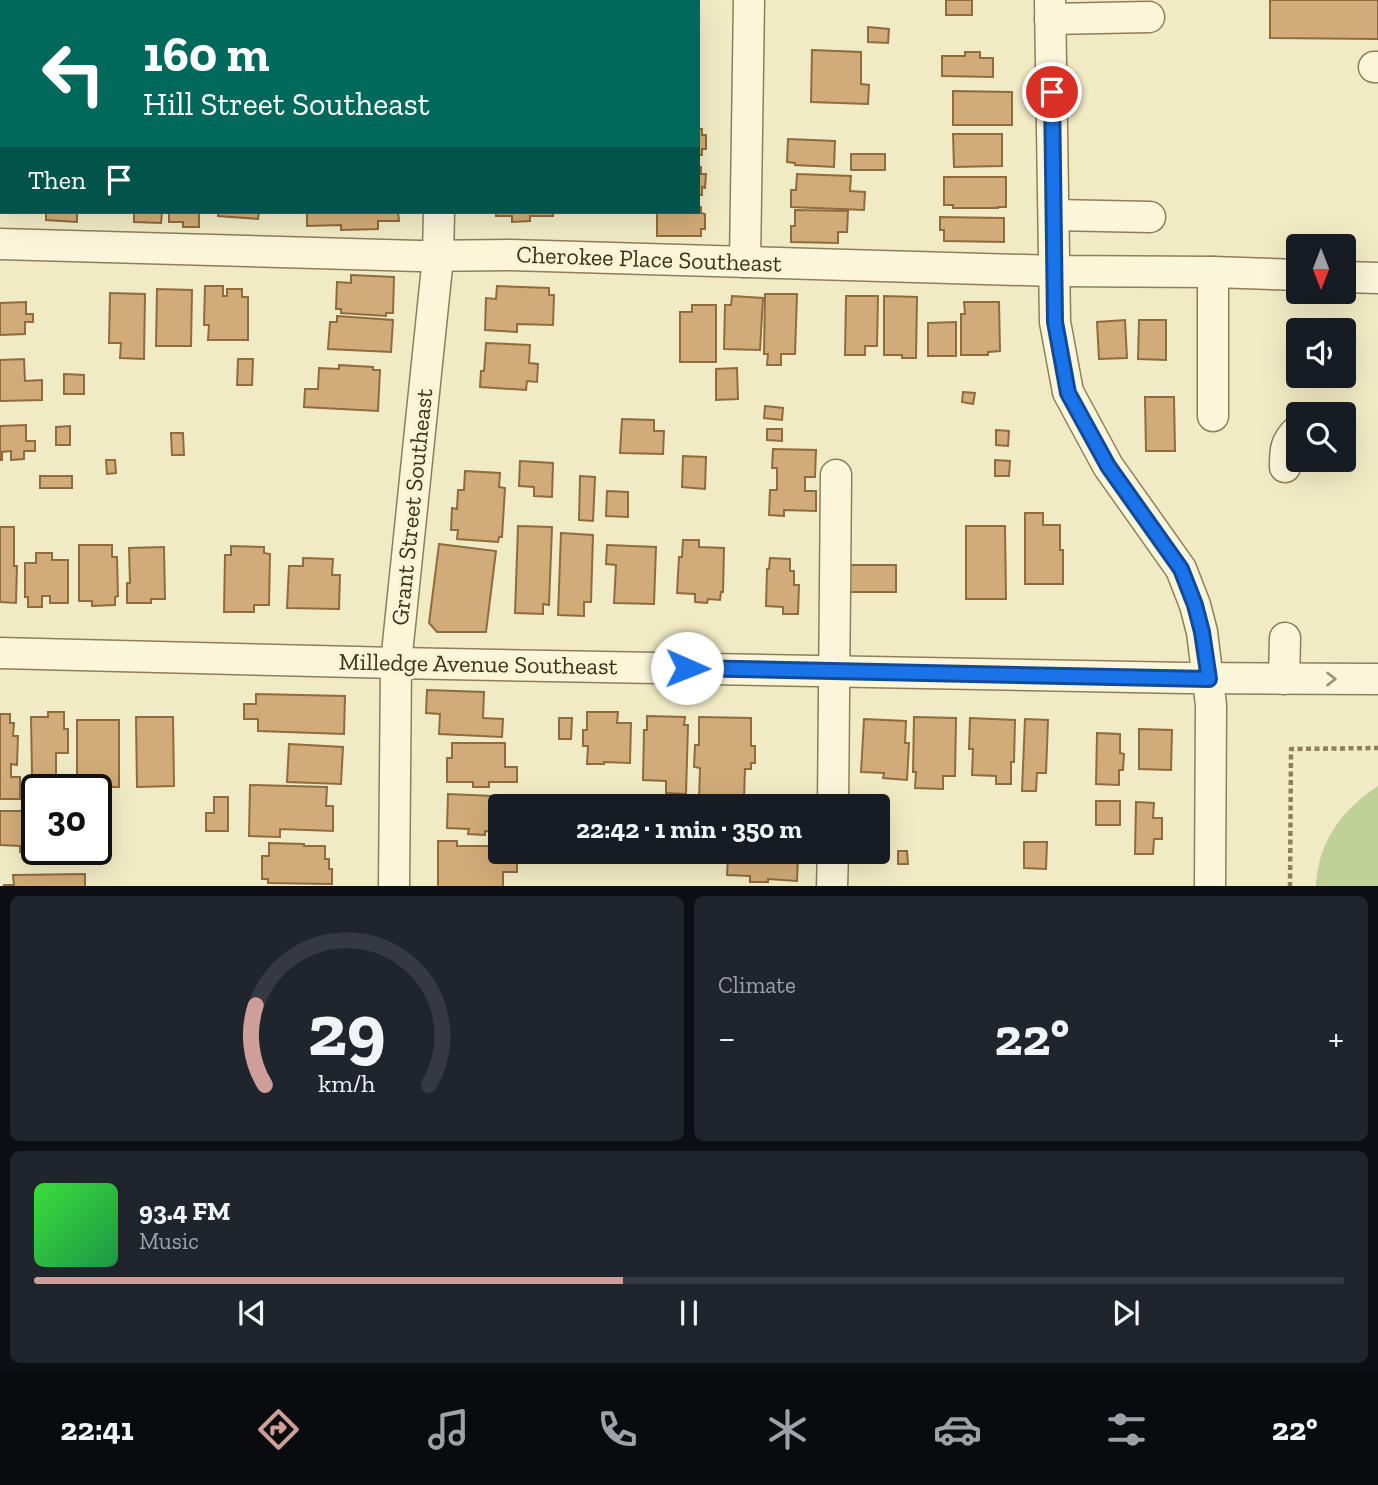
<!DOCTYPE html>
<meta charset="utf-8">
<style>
body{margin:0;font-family:"Zilla Slab",serif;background:#20242c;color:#f1f3f6;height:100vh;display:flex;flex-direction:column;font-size:26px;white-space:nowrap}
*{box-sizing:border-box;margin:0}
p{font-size:23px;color:#9ea1a6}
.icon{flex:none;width:38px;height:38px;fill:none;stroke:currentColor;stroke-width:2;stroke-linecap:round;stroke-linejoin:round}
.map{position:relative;height:886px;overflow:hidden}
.panel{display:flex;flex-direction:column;gap:10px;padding:10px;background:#0d0f14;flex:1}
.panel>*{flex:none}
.hud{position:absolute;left:0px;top:0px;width:700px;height:214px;box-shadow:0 7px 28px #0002;background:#00695c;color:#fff;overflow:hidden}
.needle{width:46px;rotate:180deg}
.fabs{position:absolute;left:1286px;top:234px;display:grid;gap:14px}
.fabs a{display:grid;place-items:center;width:70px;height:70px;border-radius:7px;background:#171b24;box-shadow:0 7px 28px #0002;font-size:35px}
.speed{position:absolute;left:21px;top:774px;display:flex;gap:14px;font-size:35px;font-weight:700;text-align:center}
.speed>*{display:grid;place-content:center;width:91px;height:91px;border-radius:50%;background:#171b24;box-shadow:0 7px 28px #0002;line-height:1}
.speed .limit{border:4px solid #111;border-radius:10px;background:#fff;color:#111}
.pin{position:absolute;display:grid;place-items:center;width:60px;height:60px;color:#fff;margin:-30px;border:4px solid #fff;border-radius:50%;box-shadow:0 2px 7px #0007}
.me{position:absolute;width:77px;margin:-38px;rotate:91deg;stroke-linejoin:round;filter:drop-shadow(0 0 5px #0008)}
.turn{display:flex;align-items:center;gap:24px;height:147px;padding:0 28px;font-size:32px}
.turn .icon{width:91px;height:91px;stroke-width:2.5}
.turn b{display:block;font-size:49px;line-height:60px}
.then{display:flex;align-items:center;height:66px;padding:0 28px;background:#0003;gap:14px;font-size:26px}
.big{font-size:52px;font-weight:800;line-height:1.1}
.panel .widget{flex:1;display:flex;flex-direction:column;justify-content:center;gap:10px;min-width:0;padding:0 24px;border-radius:10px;background:#20242c}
.panel .dial{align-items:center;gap:0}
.dial svg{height:182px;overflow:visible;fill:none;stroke:#363941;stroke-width:7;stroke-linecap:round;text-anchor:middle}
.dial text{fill:#f1f3f6;stroke:none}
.song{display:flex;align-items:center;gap:21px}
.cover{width:84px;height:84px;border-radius:10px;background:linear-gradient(135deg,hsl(120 70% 55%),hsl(140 70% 35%))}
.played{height:7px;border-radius:4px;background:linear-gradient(90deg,#cd9f98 45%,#363941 45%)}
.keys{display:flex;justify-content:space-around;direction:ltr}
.heat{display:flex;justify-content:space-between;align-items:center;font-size:38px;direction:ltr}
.panel .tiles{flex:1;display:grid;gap:10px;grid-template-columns:1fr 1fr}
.widget:last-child{grid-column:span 2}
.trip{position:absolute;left:488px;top:794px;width:402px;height:70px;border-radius:7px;background:#171b24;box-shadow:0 7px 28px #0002;font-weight:800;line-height:70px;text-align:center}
.tab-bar{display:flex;height:112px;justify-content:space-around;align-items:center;background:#090b0e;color:#9ea1a6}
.tab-bar .icon{width:49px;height:49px}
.tab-bar .current{color:#cd9f98}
.tab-bar b{font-size:32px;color:#f1f3f6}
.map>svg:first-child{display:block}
</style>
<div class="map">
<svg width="1378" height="887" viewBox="0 0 1378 887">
<rect width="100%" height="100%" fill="#f1ebc5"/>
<!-- green -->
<path fill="#c0d097" d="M 1378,786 L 1378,886 L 1316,886 C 1318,841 1342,810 1378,786 Z"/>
<!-- building -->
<g fill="#d2ac78" stroke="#8f6b3d" stroke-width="2">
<rect x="946" y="0" width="26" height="15"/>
<polygon points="1270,0 1378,0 1378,39 1270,38"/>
<polygon points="868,27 889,29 888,43 868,42"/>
<polygon points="812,50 861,52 861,84 869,85 868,104 811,102"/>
<polygon points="965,52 980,52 980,58 993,58 993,77 942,76 942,56 965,56"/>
<polygon points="953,91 1012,92 1012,125 953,125"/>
<polygon points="698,129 702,129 702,135 706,135 706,149 702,149 702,155 698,155"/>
<polygon points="953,134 1002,134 1002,166 954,167"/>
<polygon points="788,139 835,141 834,167 795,165 795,163 787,162"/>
<rect x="851" y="154" width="34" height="16"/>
<polygon points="698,167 701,167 701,174 706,174 705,188 702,187 702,195 698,195"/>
<polygon points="797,174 851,176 850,191 865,192 864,210 791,207 791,190 796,190"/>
<polygon points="944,177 1006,177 1006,207 998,207 998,208 953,208 953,205 944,205"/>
<polygon points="698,207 701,207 701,213 705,214 705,229 701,229 701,236 657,236 657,212 698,212"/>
<polygon points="795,210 848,211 847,232 838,232 838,243 791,242 791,226 795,226"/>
<polygon points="46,212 77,212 77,222 46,220"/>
<polygon points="134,212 162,212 161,223 134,222"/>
<polygon points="169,212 199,212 199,227 183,227 183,222 169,222"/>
<polygon points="218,212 259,212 258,219 218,216"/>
<polygon points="307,212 398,212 399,221 378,221 378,229 341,230 341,225 307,226"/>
<polygon points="496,212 553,212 553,216 530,216 530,221 512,222 512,216 496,216"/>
<polygon points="940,217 1004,218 1004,242 944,241 944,230 940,230"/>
<polygon points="351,275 394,277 393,313 386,313 386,316 341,313 341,309 336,309 337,282 351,283"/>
<polygon points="205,286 223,286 223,296 227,296 227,289 242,289 242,297 248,297 248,340 208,340 209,325 204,325"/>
<polygon points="497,286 549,288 549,295 554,295 553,325 517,324 517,332 485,330 486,298 496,299"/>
<polygon points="157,289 192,290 191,346 156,346"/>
<polygon points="110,293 145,294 144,359 120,358 121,343 109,343"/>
<polygon points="765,294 797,294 795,354 781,354 781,365 767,365 768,354 764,354"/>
<polygon points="732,296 763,298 760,350 724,349 725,305 731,305"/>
<polygon points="846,296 878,296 877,346 865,346 865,355 845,355"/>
<polygon points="884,296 917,297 916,358 902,358 902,355 884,355"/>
<polygon points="26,302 26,314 33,314 33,322 25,322 25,334 0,335 0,303"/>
<polygon points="964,302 999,302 1000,351 988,352 988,355 961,355 961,314 965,314"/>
<polygon points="692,305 716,305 716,362 680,362 680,312 692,312"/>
<polygon points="337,316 393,320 391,352 328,349 330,322 337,322"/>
<polygon points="1125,320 1127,358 1099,359 1097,322"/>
<polygon points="1139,320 1166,320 1166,360 1138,359"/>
<polygon points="956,322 956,356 928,356 928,323"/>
<polygon points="486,343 530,345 529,363 538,364 537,382 527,381 526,390 480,387 481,371 484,371"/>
<polygon points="24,359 25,381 42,380 42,400 0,401 0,360"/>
<polygon points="238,359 253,359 252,385 237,385"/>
<polygon points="339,365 373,367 373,370 380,370 378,411 304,407 305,389 318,389 319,368 339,369"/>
<polygon points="737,368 738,399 716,400 716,369"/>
<polygon points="64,374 84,375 84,394 64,394"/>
<polygon points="963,392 975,393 973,404 962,402"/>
<polygon points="1145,397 1174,397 1175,451 1146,451"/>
<polygon points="765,406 783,408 782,420 764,418"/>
<polygon points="622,419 654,420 654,431 664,431 663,454 620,453"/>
<polygon points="26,425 26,441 35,441 35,451 24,451 24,459 11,460 11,451 2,452 2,460 0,460 0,426"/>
<polygon points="70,426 70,445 56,445 56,427"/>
<polygon points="767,429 782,429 782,441 767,440"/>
<polygon points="996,430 1009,431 1008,446 996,445"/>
<polygon points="171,433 183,433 184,455 172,455"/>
<polygon points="773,449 816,450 815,477 805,477 805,491 816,491 816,511 784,510 784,516 769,515 770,490 777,490 777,468 772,468"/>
<polygon points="683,456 706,457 705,489 682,487"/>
<polygon points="106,460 115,460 116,473 107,474"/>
<polygon points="995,460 1010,461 1009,476 995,476"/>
<polygon points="520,461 553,463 552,497 534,496 534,487 519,486"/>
<polygon points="465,471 500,473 499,487 505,488 502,537 499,537 498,542 457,539 458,530 451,530 452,508 457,509 458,490 464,490"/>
<rect x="40" y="476" width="32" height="12"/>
<polygon points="580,476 595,477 593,521 579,520"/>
<polygon points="607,491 628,492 628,517 606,516"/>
<polygon points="1025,513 1043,513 1043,525 1060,525 1060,550 1063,550 1063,584 1025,584"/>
<polygon points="518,526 552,527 549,605 543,604 543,614 515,613"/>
<polygon points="966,526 1005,526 1006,599 966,599"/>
<polygon points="0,527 14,527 14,566 17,566 16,603 0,602"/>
<polygon points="561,533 593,535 591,602 584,602 584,616 558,615"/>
<polygon points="683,540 699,540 699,547 724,548 723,592 721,592 720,600 708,599 707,603 695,602 695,594 677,593 679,557 682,557"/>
<polygon points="439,544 496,551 486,632 437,632 429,623"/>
<polygon points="79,545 112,545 112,557 117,557 118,596 115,597 115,605 92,606 92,601 79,601"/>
<polygon points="607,545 656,547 654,604 614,603 616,565 606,564"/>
<polygon points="231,546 264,547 264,553 270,554 269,605 254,605 254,612 224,612 225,555 231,555"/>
<polygon points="164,547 165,599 151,599 151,603 127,603 127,583 130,583 129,548"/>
<polygon points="36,553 52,553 52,560 68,560 68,603 50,603 50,596 42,596 42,607 28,607 28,597 25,597 25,563 36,563"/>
<polygon points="303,558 333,559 332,575 340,575 339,609 287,608 289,566 303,566"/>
<polygon points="770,558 790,559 790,571 794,571 794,585 799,585 798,614 783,614 783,607 766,606 767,569 769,569"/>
<rect x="850" y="565" width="46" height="27"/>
<polygon points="427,690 484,692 483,718 503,719 502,737 439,734 440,714 426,713"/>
<polygon points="256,694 345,696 344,734 258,731 258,719 244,719 244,704 256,704"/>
<polygon points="48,712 64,712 64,729 68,729 68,753 56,753 56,775 32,775 31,717 48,717"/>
<polygon points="587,712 618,712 617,723 631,723 630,763 604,762 604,764 587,764 588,746 583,746 583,730 587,730"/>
<polygon points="0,714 10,714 10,723 14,723 13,736 18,736 17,765 11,764 11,777 20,777 20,799 0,799"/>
<polygon points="647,716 685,717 684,725 688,725 686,794 666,793 666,781 643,780 644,730 647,730"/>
<polygon points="136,717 173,717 174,786 137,787"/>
<polygon points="699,717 751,718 751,746 755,746 755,763 751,763 751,769 745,769 744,799 730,799 730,802 699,801 700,768 694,767 695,745 699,745"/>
<polygon points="914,717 956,718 955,776 943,776 943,789 915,788 916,772 913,772"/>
<polygon points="559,718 572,718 571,739 559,739"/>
<polygon points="970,718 1015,720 1014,762 1011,762 1011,784 996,784 996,776 972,775 973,749 969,749"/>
<polygon points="864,719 906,721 905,743 909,743 907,780 883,778 884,773 861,772"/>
<polygon points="1025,719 1048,720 1046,773 1037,773 1036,791 1022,791"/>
<polygon points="77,720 119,720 119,787 99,787 99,795 96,795 96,789 77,789"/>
<polygon points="1139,729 1172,730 1171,770 1139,769"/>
<polygon points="1097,733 1120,734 1120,753 1124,754 1123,770 1119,770 1119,785 1096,784"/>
<polygon points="452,743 505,743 505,767 517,767 517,782 489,782 489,787 473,787 473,782 447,782 447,758 452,758"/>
<polygon points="289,744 343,747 341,784 287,782"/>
<polygon points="250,785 327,787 326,806 333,806 333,831 280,829 280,837 249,836"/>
<polygon points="448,794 515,797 514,807 500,807 500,832 485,831 485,835 468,834 469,829 447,828"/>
<polygon points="214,797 228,797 228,831 206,831 206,813 214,813"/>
<rect x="1096" y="801" width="24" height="24"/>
<polygon points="1136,802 1154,803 1153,818 1162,818 1162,839 1154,839 1153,854 1135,854"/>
<polygon points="27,803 37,804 37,847 33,846 33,853 20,852 20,846 0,845 0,811 27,811"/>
<polygon points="438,841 457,841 457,846 500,846 500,852 507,852 507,855 517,855 517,872 503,872 503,887 438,887"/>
<polygon points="1024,842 1047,842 1046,869 1024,868"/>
<polygon points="269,843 304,844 304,846 325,846 325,859 329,859 329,869 332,869 332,884 268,883 268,879 262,879 262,856 269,856"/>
<polygon points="898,851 907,851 908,864 898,864"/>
<polygon points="721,852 790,852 790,855 798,856 797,881 768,879 768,882 750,882 750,876 727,875 728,856 720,856"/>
<polygon points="85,874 85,887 4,887 4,885 14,885 13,875"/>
</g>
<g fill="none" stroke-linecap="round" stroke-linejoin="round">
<defs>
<g id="minor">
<polyline points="1050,0 1055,322 1068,392 1108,466 1181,569 1195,605 1202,632 1211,705 1210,887"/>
<polyline points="444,2 444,0"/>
<polyline points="1050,19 1149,17"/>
<polyline points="1374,67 1378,67"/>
<polyline points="1054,215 1150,217"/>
<polyline points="0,244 419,256 511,255 1055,271 1213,272 1298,275"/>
<polyline points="745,262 749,0"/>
<polyline points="1213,272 1213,416"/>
<polyline points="1344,277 1378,278"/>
<path d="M 1285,467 C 1285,450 1285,442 1298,430"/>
<polyline points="0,653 396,663 1185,678 1378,679"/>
<polyline points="1284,679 1285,638"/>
<polyline points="833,807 836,475"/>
<polyline points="394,887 396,663 438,257 439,212"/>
<polyline points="832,887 833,852"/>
</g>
</defs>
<!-- minor casing -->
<use href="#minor" stroke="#8e7e59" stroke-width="33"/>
<!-- path -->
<polyline stroke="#8e7e59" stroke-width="4.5" stroke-dasharray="5 3.5" stroke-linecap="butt" points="1290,887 1291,749 1378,748"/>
<!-- minor -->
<use href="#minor" stroke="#fbf6d9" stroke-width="30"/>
</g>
<!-- one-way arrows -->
<defs><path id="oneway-chevron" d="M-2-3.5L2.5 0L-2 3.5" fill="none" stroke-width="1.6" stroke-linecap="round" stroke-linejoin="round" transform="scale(1.75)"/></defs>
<use stroke="#9c947c" href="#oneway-chevron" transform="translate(1331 679)"/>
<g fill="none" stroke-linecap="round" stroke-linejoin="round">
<defs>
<polyline id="route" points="687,668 1209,679 1202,632 1195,605 1181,569 1108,466 1068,393 1055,322 1052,92"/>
</defs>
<!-- route casing -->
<use href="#route" stroke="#114b97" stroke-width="18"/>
<!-- route -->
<use href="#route" stroke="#1a73e8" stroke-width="12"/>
</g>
<g text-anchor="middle" stroke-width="7" stroke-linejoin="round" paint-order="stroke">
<!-- street labels -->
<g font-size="24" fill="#3d321e" stroke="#f8f4d5">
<text transform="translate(649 259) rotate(2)" y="8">Cherokee Place Southeast</text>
<text transform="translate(412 507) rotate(-84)" y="8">Grant Street Southeast</text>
<text transform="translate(478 664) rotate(1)" y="8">Milledge Avenue Southeast</text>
</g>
</g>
</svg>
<div class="fabs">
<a><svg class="needle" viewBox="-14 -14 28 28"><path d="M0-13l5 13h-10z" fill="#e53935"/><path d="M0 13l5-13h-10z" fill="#9ea1a6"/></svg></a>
<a><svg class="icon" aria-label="sound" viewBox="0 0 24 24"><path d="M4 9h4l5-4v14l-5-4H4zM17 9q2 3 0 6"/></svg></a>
<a><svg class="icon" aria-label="search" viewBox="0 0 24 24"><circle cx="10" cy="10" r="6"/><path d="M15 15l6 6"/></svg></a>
</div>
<div class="speed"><div class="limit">30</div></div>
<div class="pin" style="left:1052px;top:92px;background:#d93025"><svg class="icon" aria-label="arrive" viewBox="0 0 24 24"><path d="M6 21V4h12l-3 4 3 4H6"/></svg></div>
<svg class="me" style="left:687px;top:668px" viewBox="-20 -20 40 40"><circle r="19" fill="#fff"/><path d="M0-13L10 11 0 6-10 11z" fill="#1a73e8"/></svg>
<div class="trip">22:42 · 1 min · 350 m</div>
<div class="hud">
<div class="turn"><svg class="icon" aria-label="left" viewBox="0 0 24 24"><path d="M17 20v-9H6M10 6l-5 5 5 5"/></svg><div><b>160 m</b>Hill Street Southeast</div></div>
<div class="then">Then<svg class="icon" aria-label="arrive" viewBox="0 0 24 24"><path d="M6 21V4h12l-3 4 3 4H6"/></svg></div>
</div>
</div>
<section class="panel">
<div class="tiles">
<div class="widget dial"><svg viewBox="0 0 100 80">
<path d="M14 69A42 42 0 1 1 86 69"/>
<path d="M14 69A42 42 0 0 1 10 34" stroke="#cd9f98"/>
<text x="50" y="56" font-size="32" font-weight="700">29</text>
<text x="50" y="72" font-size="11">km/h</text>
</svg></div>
<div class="widget"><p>Climate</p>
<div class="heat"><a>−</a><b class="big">22°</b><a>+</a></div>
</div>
<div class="widget">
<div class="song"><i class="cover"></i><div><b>93.4 FM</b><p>Music</p></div></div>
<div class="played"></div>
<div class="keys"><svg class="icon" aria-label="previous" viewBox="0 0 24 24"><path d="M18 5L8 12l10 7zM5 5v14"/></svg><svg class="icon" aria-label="pause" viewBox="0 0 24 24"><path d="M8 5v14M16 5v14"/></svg><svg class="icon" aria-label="next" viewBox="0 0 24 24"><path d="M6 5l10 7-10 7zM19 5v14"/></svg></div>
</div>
</div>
</section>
<nav class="tab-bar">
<b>22:41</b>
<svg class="icon current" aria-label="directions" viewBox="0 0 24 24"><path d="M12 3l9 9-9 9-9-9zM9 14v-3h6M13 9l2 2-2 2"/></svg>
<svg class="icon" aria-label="music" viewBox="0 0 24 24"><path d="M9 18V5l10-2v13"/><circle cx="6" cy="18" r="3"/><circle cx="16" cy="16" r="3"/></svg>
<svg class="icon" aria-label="phone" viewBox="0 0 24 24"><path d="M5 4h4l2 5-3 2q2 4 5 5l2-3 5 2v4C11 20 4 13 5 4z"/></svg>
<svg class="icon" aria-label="climate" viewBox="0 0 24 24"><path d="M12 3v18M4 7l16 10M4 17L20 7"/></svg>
<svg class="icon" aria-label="car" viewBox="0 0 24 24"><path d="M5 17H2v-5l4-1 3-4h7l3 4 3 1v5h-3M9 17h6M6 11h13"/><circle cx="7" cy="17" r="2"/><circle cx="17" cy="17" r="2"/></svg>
<svg class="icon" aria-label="filters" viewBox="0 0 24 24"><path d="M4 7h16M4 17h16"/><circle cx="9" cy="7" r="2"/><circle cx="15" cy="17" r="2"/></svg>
<b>22°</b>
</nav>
